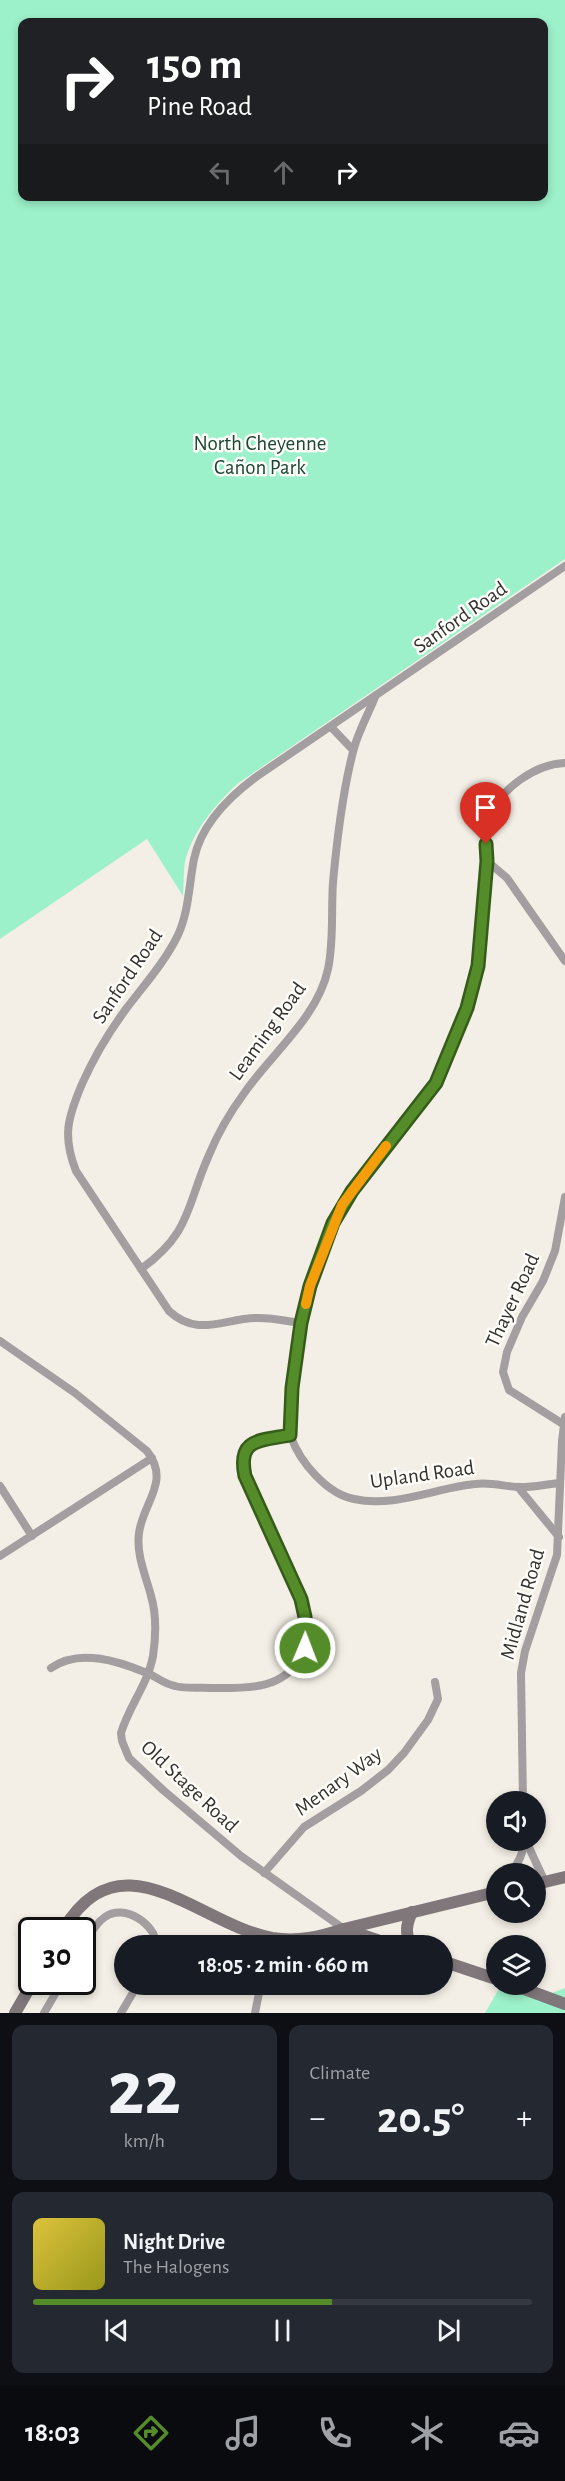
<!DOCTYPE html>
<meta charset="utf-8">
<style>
body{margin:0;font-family:"Alegreya Sans",sans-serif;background:#242831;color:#f1f3f6;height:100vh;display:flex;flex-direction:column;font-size:22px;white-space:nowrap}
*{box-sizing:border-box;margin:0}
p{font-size:20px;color:#9ea1a6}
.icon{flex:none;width:33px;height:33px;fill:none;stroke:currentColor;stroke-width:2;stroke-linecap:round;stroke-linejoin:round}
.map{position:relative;height:2013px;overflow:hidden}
.drawer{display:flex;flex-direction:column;gap:12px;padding:12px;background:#0d0f14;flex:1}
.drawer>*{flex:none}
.guide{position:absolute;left:18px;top:18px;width:530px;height:183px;border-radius:12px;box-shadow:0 3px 9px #0003;background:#202124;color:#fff;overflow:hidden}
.tools{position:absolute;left:486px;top:1791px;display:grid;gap:12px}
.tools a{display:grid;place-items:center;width:60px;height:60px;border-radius:50%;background:#171b24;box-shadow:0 3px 9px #0003;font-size:30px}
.speed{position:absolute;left:18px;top:1917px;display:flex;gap:12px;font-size:30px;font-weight:700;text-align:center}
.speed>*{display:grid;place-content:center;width:78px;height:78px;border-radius:50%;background:#171b24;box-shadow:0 3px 9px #0003;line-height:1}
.speed .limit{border:3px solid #111;border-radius:9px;background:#fff;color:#111}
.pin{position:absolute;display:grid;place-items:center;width:51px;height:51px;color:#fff;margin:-62px -26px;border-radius:50% 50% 50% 0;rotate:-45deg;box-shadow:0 0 6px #0007}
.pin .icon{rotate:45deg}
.me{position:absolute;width:66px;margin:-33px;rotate:1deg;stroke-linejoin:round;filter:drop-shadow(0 0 4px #0008)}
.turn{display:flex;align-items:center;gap:21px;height:126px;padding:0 30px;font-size:27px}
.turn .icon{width:78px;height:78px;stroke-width:2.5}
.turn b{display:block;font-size:42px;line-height:51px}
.lanes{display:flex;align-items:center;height:57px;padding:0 30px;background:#0003;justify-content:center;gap:30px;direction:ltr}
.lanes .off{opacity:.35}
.big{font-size:45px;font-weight:700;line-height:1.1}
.drawer .card{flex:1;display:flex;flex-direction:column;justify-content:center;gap:9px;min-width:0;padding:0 21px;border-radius:12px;background:#242831}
.drawer .dial{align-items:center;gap:0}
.dial b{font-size:78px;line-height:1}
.song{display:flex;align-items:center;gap:18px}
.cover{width:72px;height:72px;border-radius:9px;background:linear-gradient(135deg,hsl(50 70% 55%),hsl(60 70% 35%))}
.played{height:6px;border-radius:3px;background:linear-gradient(90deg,#538c28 60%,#363941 60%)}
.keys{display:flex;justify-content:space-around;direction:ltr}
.heat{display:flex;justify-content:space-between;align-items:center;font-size:33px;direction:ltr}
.drawer .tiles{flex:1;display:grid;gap:12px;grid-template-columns:1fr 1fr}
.card:last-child{grid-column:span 2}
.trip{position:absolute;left:114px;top:1935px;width:339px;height:60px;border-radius:30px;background:#171b24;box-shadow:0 3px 9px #0003;font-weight:700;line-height:60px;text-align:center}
.tabs{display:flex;height:96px;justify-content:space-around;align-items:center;background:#090b0e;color:#9ea1a6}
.tabs .icon{width:42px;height:42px}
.tabs .current{color:#538c28}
.tabs b{font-size:27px;color:#f1f3f6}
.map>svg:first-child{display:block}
</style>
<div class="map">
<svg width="565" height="2013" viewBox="0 0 565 2013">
<rect width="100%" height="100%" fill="#f3efe6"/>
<!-- green -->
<g fill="#9cf1ca" fill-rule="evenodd">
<path d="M 0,0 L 565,0 L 565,559 L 237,784 C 215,805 192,832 185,862 C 183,873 184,885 183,896 L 147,839 L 0,939 ZM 22,22 L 543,22 L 543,196 L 22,196 Z"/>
<polygon points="500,1987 542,2001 552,1993 565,1988 565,2013 485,2013"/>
</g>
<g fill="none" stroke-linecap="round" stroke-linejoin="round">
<!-- street -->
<g stroke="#a39e9f" stroke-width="8">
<polyline points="331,727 353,750"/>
<polyline points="487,861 507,878 565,961"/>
<path d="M 141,1269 C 192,1232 186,1206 209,1155 C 218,1133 231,1111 245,1092 C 272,1053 318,1017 328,969 C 334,941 331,911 333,882 C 337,839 342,794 353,752 C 357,734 368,715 375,697"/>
<path d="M 301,1323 C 287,1321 273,1318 258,1318 C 224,1318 198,1338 169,1311 L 76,1171 C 62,1136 68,1117 82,1084 C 94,1057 109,1032 126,1009 C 144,985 165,962 178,935 C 189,911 189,884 194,859 C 201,825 229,797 256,777 L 565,566"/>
<path d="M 0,1341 L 75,1393 L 147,1451 C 171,1482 143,1502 139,1533 C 136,1555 146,1576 151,1596 C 157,1616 156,1636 153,1656 C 148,1684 129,1706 121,1733 L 122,1741 L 129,1758 L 163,1790 L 241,1856 L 344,1929"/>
<polyline points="563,1424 509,1390 503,1372 507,1352 522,1317 543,1281 555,1251 565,1197"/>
<path d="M 560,1483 C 546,1484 531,1488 517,1487 C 503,1486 490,1482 475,1484 C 435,1488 394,1508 354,1499 C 327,1494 300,1462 291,1437 C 287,1429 290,1415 291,1406 C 293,1353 304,1303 322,1254 C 328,1237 333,1220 342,1205 C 367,1163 405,1131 431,1091 C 447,1068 457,1038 466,1012 C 483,965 483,914 486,864 C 487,847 484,833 490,817 C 500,789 535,764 565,763"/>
<polyline points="0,1486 32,1536"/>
<polyline points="518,1487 559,1537"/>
<polyline points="0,1556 152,1458"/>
<path d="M 51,1668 C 79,1648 118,1661 147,1673 C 157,1677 164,1684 175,1686 C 186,1689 200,1687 211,1688 C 245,1688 282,1691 301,1657 C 332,1602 222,1476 247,1449 C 256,1439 276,1438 289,1435"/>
<polyline points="523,1802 521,1673 525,1651 557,1555 562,1441 565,1417"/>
<polyline points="526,1841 545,1882"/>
<polyline points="264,1873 304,1827 361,1791 388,1770 404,1753 428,1720 438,1699 435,1682"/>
<polyline points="511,1874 520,1858 526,1840"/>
<path d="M 82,1947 C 89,1937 94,1924 105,1917 C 124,1903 156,1924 157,1946"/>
<polyline points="44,2013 62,1982"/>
<polyline points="121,2013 138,1984"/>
<polyline points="255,2013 259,1993 265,1984"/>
</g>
<!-- secondary -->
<g stroke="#7f7779" stroke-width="12">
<polyline points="536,1884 565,1877"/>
<polyline points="344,1929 395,1946"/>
<path d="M 63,1930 C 121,1832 198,1924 272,1938 C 298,1942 320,1937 344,1929 L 496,1892"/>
<path d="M 411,1946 C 405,1933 406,1925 412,1912"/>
<polyline points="442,1961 496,1979"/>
<polyline points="511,1984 565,2004"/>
<polyline points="15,2013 33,1982"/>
</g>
</g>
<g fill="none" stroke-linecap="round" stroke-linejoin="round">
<defs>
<path id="route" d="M 305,1648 L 305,1617 L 301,1599 L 245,1476 C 237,1438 260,1441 290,1435 L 292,1388 L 301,1323 L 310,1286 L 333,1223 L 352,1191 L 436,1083 L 467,1008 L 478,966 L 487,861 L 486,844"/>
</defs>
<!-- route casing -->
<use href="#route" stroke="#365b1a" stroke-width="15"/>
<!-- route -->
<use href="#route" stroke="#538c28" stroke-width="10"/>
<!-- slow -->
<polyline stroke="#f59e0b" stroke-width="10" points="306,1304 310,1286 342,1205 386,1146"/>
</g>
<g text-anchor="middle" stroke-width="5" stroke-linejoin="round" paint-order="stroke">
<!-- park labels -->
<g font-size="21" fill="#1b4735" stroke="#fefdf9">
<text x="260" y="450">North Cheyenne<tspan x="260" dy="24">Cañon Park</tspan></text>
</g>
<!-- street labels -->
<g font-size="21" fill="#33322e" stroke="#fefdf9">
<text transform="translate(460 617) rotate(-35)" y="7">Sanford Road</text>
<text transform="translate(127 976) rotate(-56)" y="7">Sanford Road</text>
<text transform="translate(267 1031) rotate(-54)" y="7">Leaming Road</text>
<text transform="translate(512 1300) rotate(-65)" y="7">Thayer Road</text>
<text transform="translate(422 1474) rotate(-8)" y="7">Upland Road</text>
<text transform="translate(522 1604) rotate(-74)" y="7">Midland Road</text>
<text transform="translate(338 1781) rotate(-36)" y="7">Menary Way</text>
<text transform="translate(190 1786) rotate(43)" y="7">Old Stage Road</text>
</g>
</g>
</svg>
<div class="tools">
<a><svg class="icon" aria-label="sound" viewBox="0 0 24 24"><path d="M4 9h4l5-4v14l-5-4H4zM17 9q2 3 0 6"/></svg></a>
<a><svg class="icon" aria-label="search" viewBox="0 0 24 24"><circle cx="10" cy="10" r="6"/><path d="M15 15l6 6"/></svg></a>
<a><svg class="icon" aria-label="layers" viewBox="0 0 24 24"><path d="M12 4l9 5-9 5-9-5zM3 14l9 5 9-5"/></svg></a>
</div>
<div class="speed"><div class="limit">30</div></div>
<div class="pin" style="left:486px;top:844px;background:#d93025"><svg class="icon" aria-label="arrive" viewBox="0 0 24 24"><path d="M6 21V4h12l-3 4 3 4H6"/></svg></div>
<svg class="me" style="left:305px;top:1648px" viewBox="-20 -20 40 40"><circle r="17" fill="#538c28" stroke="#fff" stroke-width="3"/><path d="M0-11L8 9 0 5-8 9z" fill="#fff"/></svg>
<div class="trip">18:05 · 2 min · 660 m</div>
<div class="guide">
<div class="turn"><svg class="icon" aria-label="right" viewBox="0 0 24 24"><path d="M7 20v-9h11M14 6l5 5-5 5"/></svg><div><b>150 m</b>Pine Road</div></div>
<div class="lanes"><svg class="icon off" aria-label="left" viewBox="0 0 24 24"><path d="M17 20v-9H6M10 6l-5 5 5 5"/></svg><svg class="icon off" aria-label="ahead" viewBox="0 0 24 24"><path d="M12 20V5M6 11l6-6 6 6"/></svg><svg class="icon" aria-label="right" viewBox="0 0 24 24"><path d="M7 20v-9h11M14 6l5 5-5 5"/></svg></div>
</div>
</div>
<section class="drawer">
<div class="tiles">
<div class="card dial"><b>22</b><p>km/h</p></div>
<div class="card"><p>Climate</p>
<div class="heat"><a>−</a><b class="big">20.5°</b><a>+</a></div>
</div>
<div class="card">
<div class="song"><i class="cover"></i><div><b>Night Drive</b><p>The Halogens</p></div></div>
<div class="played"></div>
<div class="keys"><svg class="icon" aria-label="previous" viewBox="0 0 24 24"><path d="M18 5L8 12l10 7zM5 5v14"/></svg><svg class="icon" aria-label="pause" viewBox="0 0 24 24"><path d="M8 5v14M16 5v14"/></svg><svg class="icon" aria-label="next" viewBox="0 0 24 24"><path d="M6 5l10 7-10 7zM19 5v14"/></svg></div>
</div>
</div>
</section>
<nav class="tabs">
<b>18:03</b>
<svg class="icon current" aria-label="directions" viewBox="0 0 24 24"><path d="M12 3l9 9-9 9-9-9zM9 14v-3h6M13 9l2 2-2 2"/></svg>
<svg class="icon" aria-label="music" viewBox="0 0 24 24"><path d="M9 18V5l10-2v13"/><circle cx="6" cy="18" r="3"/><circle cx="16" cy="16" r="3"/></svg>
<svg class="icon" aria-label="phone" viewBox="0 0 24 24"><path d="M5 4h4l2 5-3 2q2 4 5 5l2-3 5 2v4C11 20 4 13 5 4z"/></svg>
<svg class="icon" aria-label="climate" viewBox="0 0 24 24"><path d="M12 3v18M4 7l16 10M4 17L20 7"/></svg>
<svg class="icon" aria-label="car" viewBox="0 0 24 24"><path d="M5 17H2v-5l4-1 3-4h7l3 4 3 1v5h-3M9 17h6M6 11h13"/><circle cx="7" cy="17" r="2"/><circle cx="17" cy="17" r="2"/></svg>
</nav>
